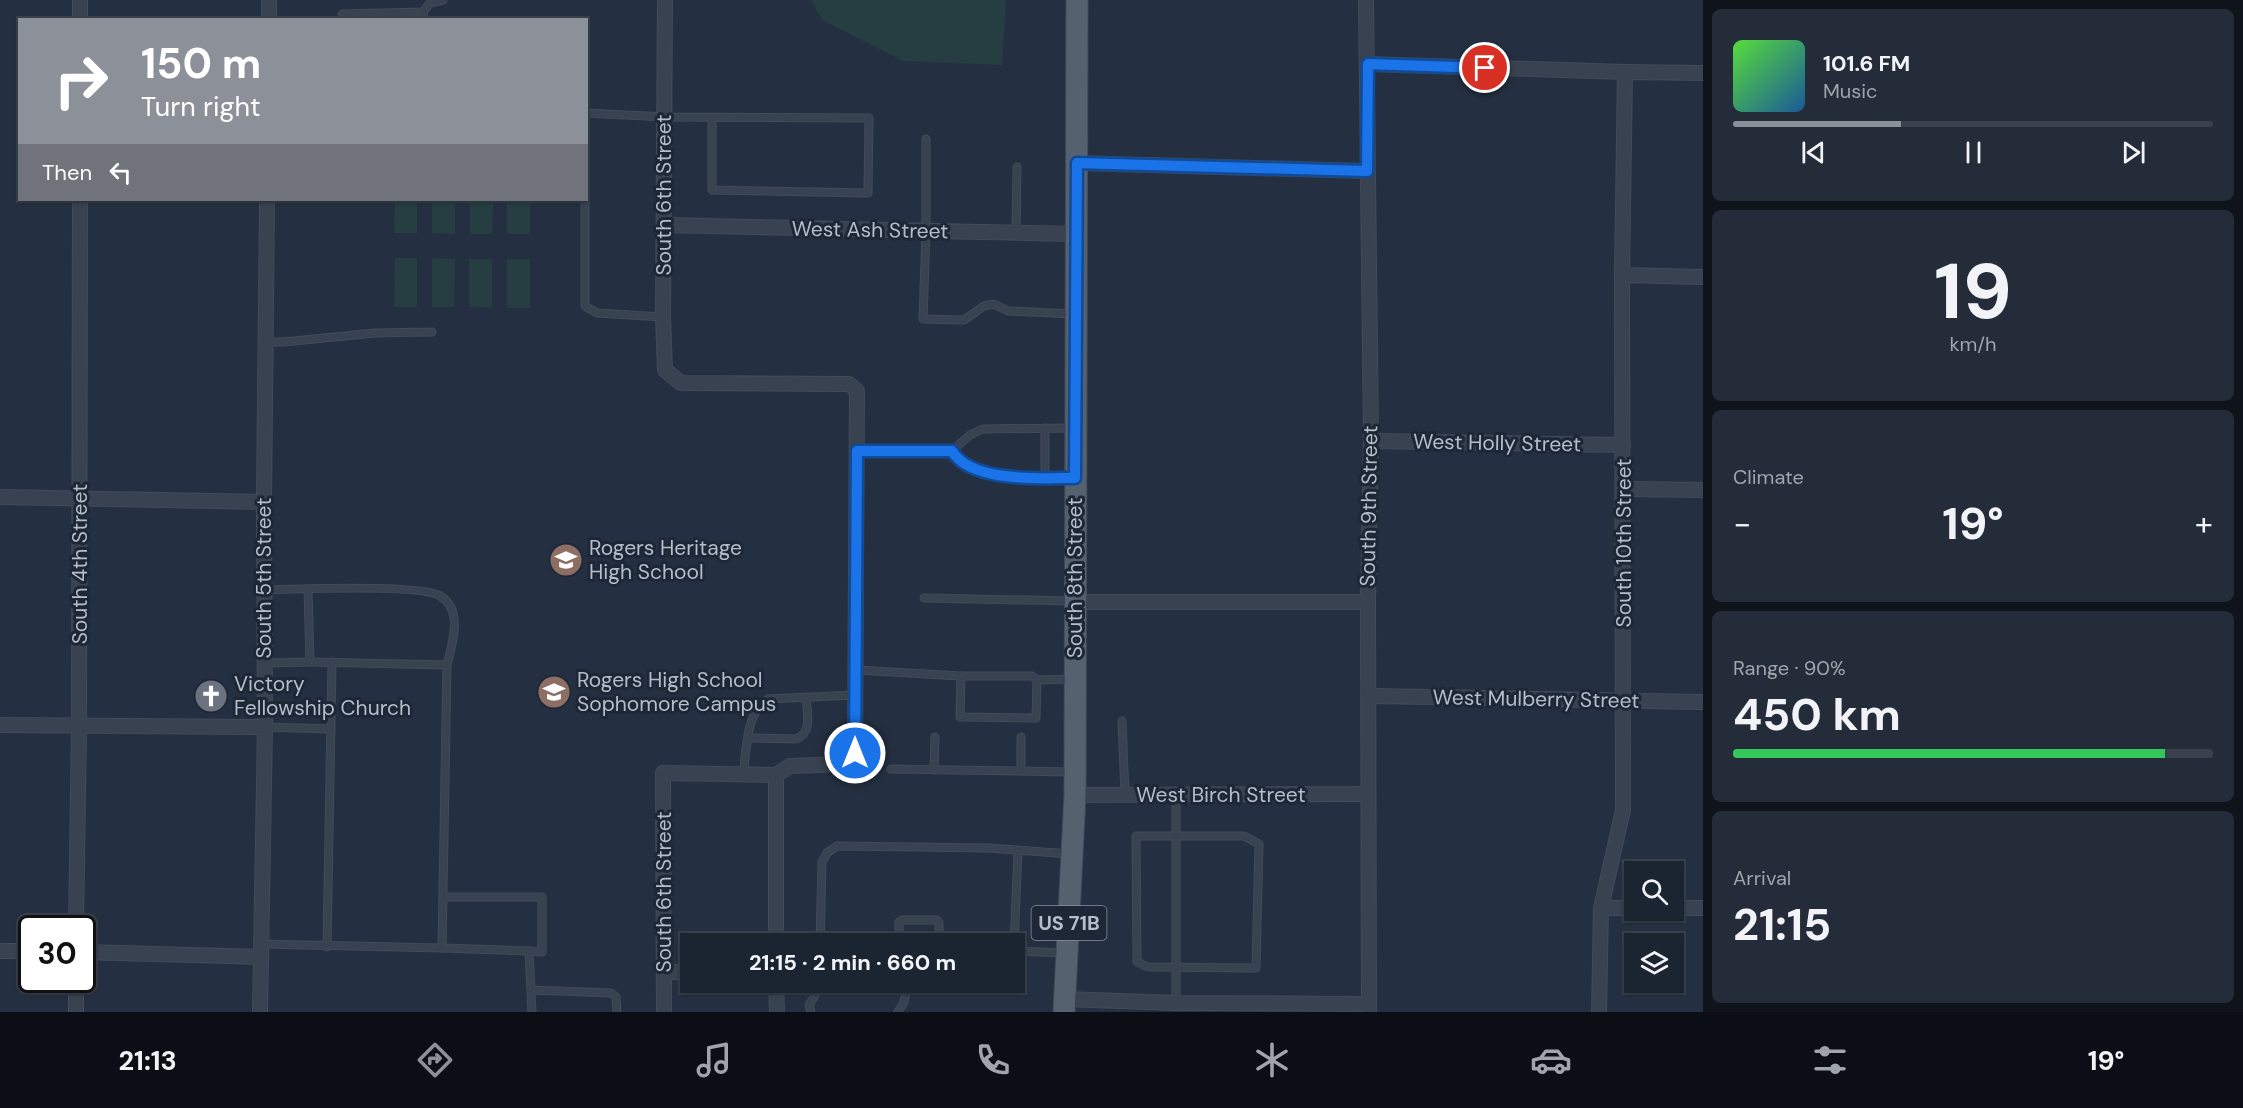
<!DOCTYPE html>
<meta charset="utf-8">
<style>
body{margin:0;font-family:"DM Sans",sans-serif;background:#242c39;color:#f1f3f6;height:100vh;display:flex;flex-direction:column;font-size:22px;white-space:nowrap}
*{box-sizing:border-box;margin:0}
p{font-size:20px;color:#a0a4ab}
.icon{flex:none;width:33px;height:33px;fill:none;stroke:currentColor;stroke-width:2;stroke-linecap:round;stroke-linejoin:round}
.map{position:relative;flex:1;overflow:hidden}
.panel{display:flex;flex-direction:column;gap:9px;padding:9px;background:#0f141b;width:540px}
.panel>*{flex:none}
.top-card{position:absolute;left:18px;top:18px;width:570px;height:183px;border-radius:0px;box-shadow:0 2px 4px #0004,0 0 0 2px #39414d;background:#8c9099;color:#fff;overflow:hidden}
.buttons{position:absolute;left:1624px;top:861px;display:grid;gap:12px}
.buttons a{display:grid;place-items:center;width:60px;height:60px;border-radius:0px;background:#1b2431;box-shadow:0 2px 4px #0004,0 0 0 2px #39414d;font-size:30px}
.speed{position:absolute;left:18px;top:915px;display:flex;gap:12px;font-size:30px;font-weight:700;text-align:center}
.speed>*{display:grid;place-content:center;width:78px;height:78px;border-radius:50%;background:#1b2431;box-shadow:0 2px 4px #0004,0 0 0 2px #39414d;line-height:1}
.speed .limit{border:3px solid #111;border-radius:9px;background:#fff;color:#111}
.pin{position:absolute;display:grid;place-items:center;width:51px;height:51px;color:#fff;margin:-26px;border:3px solid #fff;border-radius:50%;box-shadow:0 2px 6px #0007}
.me{position:absolute;width:66px;margin:-33px;rotate:0deg;stroke-linejoin:round;filter:drop-shadow(0 0 4px #0008)}
.turn{display:flex;align-items:center;gap:21px;height:126px;padding:0 24px;font-size:27px}
.turn .icon{width:78px;height:78px;stroke-width:2.5}
.turn b{display:block;font-size:42px;line-height:51px}
.then{display:flex;align-items:center;height:57px;padding:0 24px;background:#0003;gap:12px;font-size:22px}
.big{font-size:45px;font-weight:700;line-height:1.1}
.panel .tile{flex:1;display:flex;flex-direction:column;justify-content:center;gap:9px;min-width:0;padding:0 21px;border-radius:9px;background:#242c39}
.panel .dial{align-items:center;gap:0}
.dial b{font-size:78px;line-height:1}
.song{display:flex;align-items:center;gap:18px}
.cover{width:72px;height:72px;border-radius:9px;background:linear-gradient(135deg,hsl(110 70% 55%),hsl(210 70% 35%))}
.played{height:6px;border-radius:3px;background:linear-gradient(90deg,#8c9099 35%,#39414d 35%)}
.keys{display:flex;justify-content:space-around;direction:ltr}
.heat{display:flex;justify-content:space-between;align-items:center;font-size:33px;direction:ltr}
.charge{height:9px;border-radius:4px;background:linear-gradient(90deg,#34c759 90%,#39414d 0)}
.trip{position:absolute;left:680px;top:933px;width:345px;height:60px;border-radius:0px;background:#1b2431;box-shadow:0 2px 4px #0004,0 0 0 2px #39414d;font-weight:700;line-height:60px;text-align:center}
.tab-bar{display:flex;height:96px;justify-content:space-around;align-items:center;background:#0b0e14;color:#a0a4ab}
.tab-bar .icon{width:42px;height:42px}
.tab-bar .selected{color:#8c9099}
.tab-bar b{font-size:27px;color:#f1f3f6}
main{display:flex;flex:1;min-height:0}
.map>svg:first-child{display:block}
</style>
<main>
<div class="map">
<svg width="1703" height="1012" viewBox="0 0 1703 1012">
<rect width="100%" height="100%" fill="#243041"/>
<!-- green -->
<g fill="#263e42">
<polygon points="811,0 1006,0 1002,65 903,61 822,20"/>
<polygon points="395,200 417,200 417,233 394,233"/>
<polygon points="432,200 455,200 455,234 432,233"/>
<polygon points="470,200 493,200 492,234 470,234"/>
<rect x="507" y="200" width="23" height="34"/>
<polygon points="395,258 417,258 417,307 394,307"/>
<polygon points="432,258 455,259 454,307 432,307"/>
<polygon points="469,259 492,259 492,308 469,307"/>
<rect x="507" y="259" width="23" height="49"/>
</g>
<g fill="none" stroke-linecap="round" stroke-linejoin="round">
<defs>
<g id="lane">
<polyline points="342,14 423,12"/>
<polyline points="424,20 423,12 430,3 443,0"/>
<polyline points="586,113 665,117 869,118 868,193 712,190 712,117"/>
<polyline points="926,139 926,232 923,319 964,320 984,306 994,304 1008,311 1073,314"/>
<polyline points="585,200 585,306 597,313 663,317"/>
<polyline points="1016,233 1017,167"/>
<polyline points="265,342 284,342 375,333 432,332"/>
<polyline points="1045,428 1045,478"/>
<polyline points="857,451 952,451 970,435 983,429 1073,428"/>
<path d="M 952,451 C 970,483 1040,478 1073,478"/>
<polyline points="924,598 1073,601"/>
<polyline points="310,662 447,665"/>
<polyline points="264,663 310,662 308,589"/>
<polyline points="856,670 961,676"/>
<polyline points="1037,680 1032,676 961,676 960,717 1036,718 1037,680 1072,679"/>
<polyline points="1122,721 1125,795"/>
<polyline points="265,727 331,729"/>
<path d="M 749,738 L 796,739 C 813,733 807,712 806,697"/>
<polyline points="891,769 1073,772"/>
<polyline points="934,770 935,737"/>
<polyline points="1021,771 1021,737"/>
<path d="M 743,775 C 747,749 745,714 768,699 L 856,695"/>
<polygon points="1136,836 1244,836 1259,844 1256,968 1148,967 1137,962"/>
<polyline points="443,897 542,897 542,952 529,951"/>
<path d="M 261,944 L 442,948 L 447,665 C 452,644 464,610 440,596 C 423,584 292,589 264,590"/>
<polyline points="820,944 822,862 827,853 837,846 989,848 1070,854"/>
<polyline points="899,944 899,922 902,920 937,920 939,923 939,944"/>
<polyline points="1014,944 1018,852"/>
<polyline points="327,947 332,662"/>
<polyline points="442,948 529,951 532,1012"/>
<polyline points="1014,951 1064,953"/>
<polyline points="822,982 835,988 898,989 898,982"/>
<polyline points="938,982 1007,984 1008,982"/>
<polyline points="532,990 611,993 616,997 617,1012"/>
<polyline points="1176,1003 1176,795"/>
<polyline points="811,1012 809,1005 822,984"/>
<polyline points="898,1012 904,1002 907,989 938,983"/>
</g>
<g id="street">
<polyline points="1366,0 1371,441 1368,602 1369,1012"/>
<polyline points="80,20 80,0"/>
<polyline points="269,20 269,0"/>
<polyline points="1368,64 1625,72 1703,73"/>
<polyline points="1077,163 1367,171"/>
<polyline points="665,225 1075,234"/>
<polyline points="1622,275 1703,277"/>
<polyline points="1371,441 1623,445"/>
<polyline points="1624,489 1703,490"/>
<polyline points="0,497 264,502"/>
<polyline points="1075,602 1368,602"/>
<polyline points="1370,696 1703,702"/>
<polyline points="0,725 265,727"/>
<polyline points="776,775 776,944"/>
<polyline points="1075,795 1367,794"/>
<polyline points="1601,908 1635,908"/>
<polyline points="1674,908 1703,908"/>
<polyline points="76,928 79,727 80,200"/>
<polyline points="0,951 32,951"/>
<polyline points="82,952 261,957"/>
<polyline points="664,972 690,972"/>
<polyline points="76,980 76,1012"/>
<polyline points="776,982 777,1012"/>
<polyline points="1064,999 1176,1003 1369,1004"/>
<polyline points="260,1012 265,727 264,502 267,200"/>
<polyline points="664,1012 663,773 776,775 790,766 843,764 855,753 857,391 849,384 681,383 665,370 663,317 665,0"/>
<polyline points="1599,1012 1601,908 1623,810 1622,275 1625,72"/>
</g>
<polyline id="primary" points="1064,1012 1075,795 1077,0"/>
</defs>
<!-- lane casing -->
<use href="#lane" stroke="#424b59" stroke-width="9"/>
<!-- street casing -->
<use href="#street" stroke="#424b59" stroke-width="16"/>
<!-- primary casing -->
<use href="#primary" stroke="#424b59" stroke-width="23"/>
<!-- lane -->
<use href="#lane" stroke="#384250" stroke-width="7"/>
<!-- street -->
<use href="#street" stroke="#384250" stroke-width="14"/>
<!-- primary -->
<use href="#primary" stroke="#566170" stroke-width="21"/>
</g>
<g fill="none" stroke-linecap="round" stroke-linejoin="round">
<defs>
<path id="route" d="M 855,753 L 857,451 L 952,451 C 971,483 1042,478 1075,478 L 1077,163 L 1367,171 L 1368,64 L 1485,68"/>
</defs>
<!-- route casing -->
<use href="#route" stroke="#114b97" stroke-width="15"/>
<!-- route -->
<use href="#route" stroke="#1a73e8" stroke-width="10"/>
</g>
<!-- icons -->
<defs>
<symbol id="school-disc" viewBox="-11 -11 22 22"><circle r="9.5" fill="#8d6e63" stroke="#1d2736"/><path d="M0-5L7-2L0 1L-7-2ZM-4 1L0 2.5L4 1V4Q0 6-4 4Z" fill="#fff"/></symbol>
<symbol id="church-disc" viewBox="-11 -11 22 22"><circle r="9.5" fill="#6b7280" stroke="#1d2736"/><path d="M-1.2-6h2.4v3.5h3.3v2.4h-3.3V6h-2.4V-.1h-3.3v-2.4h3.3Z" fill="#fff"/></symbol>
</defs>
<g fill-rule="evenodd">
<use href="#school-disc" x="547" y="541" width="38" height="38"/>
<use href="#school-disc" x="535" y="673" width="38" height="38"/>
<use href="#church-disc" x="192" y="677" width="38" height="38"/>
</g>
<g text-anchor="middle" stroke-width="6" stroke-linejoin="round" paint-order="stroke">
<!-- shield labels -->
<rect fill="#1d2736" stroke="#87909e" stroke-width="1.5" x="1031.5" y="906" width="75" height="34" rx="4.5"/>
<g font-size="20" font-weight="bold" fill="#b5bdcb">
<text x="1069" y="930">US 71B</text>
</g>
<!-- street labels -->
<g font-size="21" fill="#b5bdcb" stroke="#1d2736">
<text transform="translate(664 195) rotate(-90)" y="7">South 6th Street</text>
<text transform="translate(870 230) rotate(1)" y="7">West Ash Street</text>
<text transform="translate(1497 443) rotate(1)" y="7">West Holly Street</text>
<text transform="translate(1369 506) rotate(-89)" y="7">South 9th Street</text>
<text transform="translate(1624 543) rotate(-90)" y="7">South 10th Street</text>
<text transform="translate(80 564) rotate(-90)" y="7">South 4th Street</text>
<text transform="translate(264 578) rotate(-90)" y="7">South 5th Street</text>
<text transform="translate(1075 578) rotate(-90)" y="7">South 8th Street</text>
<text transform="translate(1536 699) rotate(1)" y="7">West Mulberry Street</text>
<text x="1221" y="802">West Birch Street</text>
<text transform="translate(664 892) rotate(-90)" y="7">South 6th Street</text>
</g>
<!-- poi labels -->
<g font-size="21" fill="#b5bdcb" stroke="#1d2736" text-anchor="start">
<text x="589" y="555">Rogers Heritage<tspan x="589" dy="24">High School</tspan></text>
<text x="577" y="687">Rogers High School<tspan x="577" dy="24">Sophomore Campus</tspan></text>
<text x="234" y="691">Victory<tspan x="234" dy="24">Fellowship Church</tspan></text>
</g>
</g>
</svg>
<div class="buttons">
<a><svg class="icon" aria-label="search" viewBox="0 0 24 24"><circle cx="10" cy="10" r="6"/><path d="M15 15l6 6"/></svg></a>
<a><svg class="icon" aria-label="layers" viewBox="0 0 24 24"><path d="M12 4l9 5-9 5-9-5zM3 14l9 5 9-5"/></svg></a>
</div>
<div class="speed"><div class="limit">30</div></div>
<div class="pin" style="left:1485px;top:68px;background:#d93025"><svg class="icon" aria-label="arrive" viewBox="0 0 24 24"><path d="M6 21V4h12l-3 4 3 4H6"/></svg></div>
<svg class="me" style="left:855px;top:753px" viewBox="-20 -20 40 40"><circle r="17" fill="#1a73e8" stroke="#fff" stroke-width="3"/><path d="M0-11L8 9 0 5-8 9z" fill="#fff"/></svg>
<div class="trip">21:15 · 2 min · 660 m</div>
<div class="top-card">
<div class="turn"><svg class="icon" aria-label="right" viewBox="0 0 24 24"><path d="M7 20v-9h11M14 6l5 5-5 5"/></svg><div><b>150 m</b>Turn right</div></div>
<div class="then">Then<svg class="icon" aria-label="left" viewBox="0 0 24 24"><path d="M17 20v-9H6M10 6l-5 5 5 5"/></svg></div>
</div>
</div>
<section class="panel">
<div class="tile">
<div class="song"><i class="cover"></i><div><b>101.6 FM</b><p>Music</p></div></div>
<div class="played"></div>
<div class="keys"><svg class="icon" aria-label="previous" viewBox="0 0 24 24"><path d="M18 5L8 12l10 7zM5 5v14"/></svg><svg class="icon" aria-label="pause" viewBox="0 0 24 24"><path d="M8 5v14M16 5v14"/></svg><svg class="icon" aria-label="next" viewBox="0 0 24 24"><path d="M6 5l10 7-10 7zM19 5v14"/></svg></div>
</div>
<div class="tile dial"><b>19</b><p>km/h</p></div>
<div class="tile"><p>Climate</p>
<div class="heat"><a>−</a><b class="big">19°</b><a>+</a></div>
</div>
<div class="tile"><p>Range · 90%</p><b class="big">450 km</b><div class="charge"></div></div>
<div class="tile"><p>Arrival</p><b class="big">21:15</b></div>
</section>
</main>
<nav class="tab-bar">
<b>21:13</b>
<svg class="icon selected" aria-label="directions" viewBox="0 0 24 24"><path d="M12 3l9 9-9 9-9-9zM9 14v-3h6M13 9l2 2-2 2"/></svg>
<svg class="icon" aria-label="music" viewBox="0 0 24 24"><path d="M9 18V5l10-2v13"/><circle cx="6" cy="18" r="3"/><circle cx="16" cy="16" r="3"/></svg>
<svg class="icon" aria-label="phone" viewBox="0 0 24 24"><path d="M5 4h4l2 5-3 2q2 4 5 5l2-3 5 2v4C11 20 4 13 5 4z"/></svg>
<svg class="icon" aria-label="climate" viewBox="0 0 24 24"><path d="M12 3v18M4 7l16 10M4 17L20 7"/></svg>
<svg class="icon" aria-label="car" viewBox="0 0 24 24"><path d="M5 17H2v-5l4-1 3-4h7l3 4 3 1v5h-3M9 17h6M6 11h13"/><circle cx="7" cy="17" r="2"/><circle cx="17" cy="17" r="2"/></svg>
<svg class="icon" aria-label="filters" viewBox="0 0 24 24"><path d="M4 7h16M4 17h16"/><circle cx="9" cy="7" r="2"/><circle cx="15" cy="17" r="2"/></svg>
<b>19°</b>
</nav>
